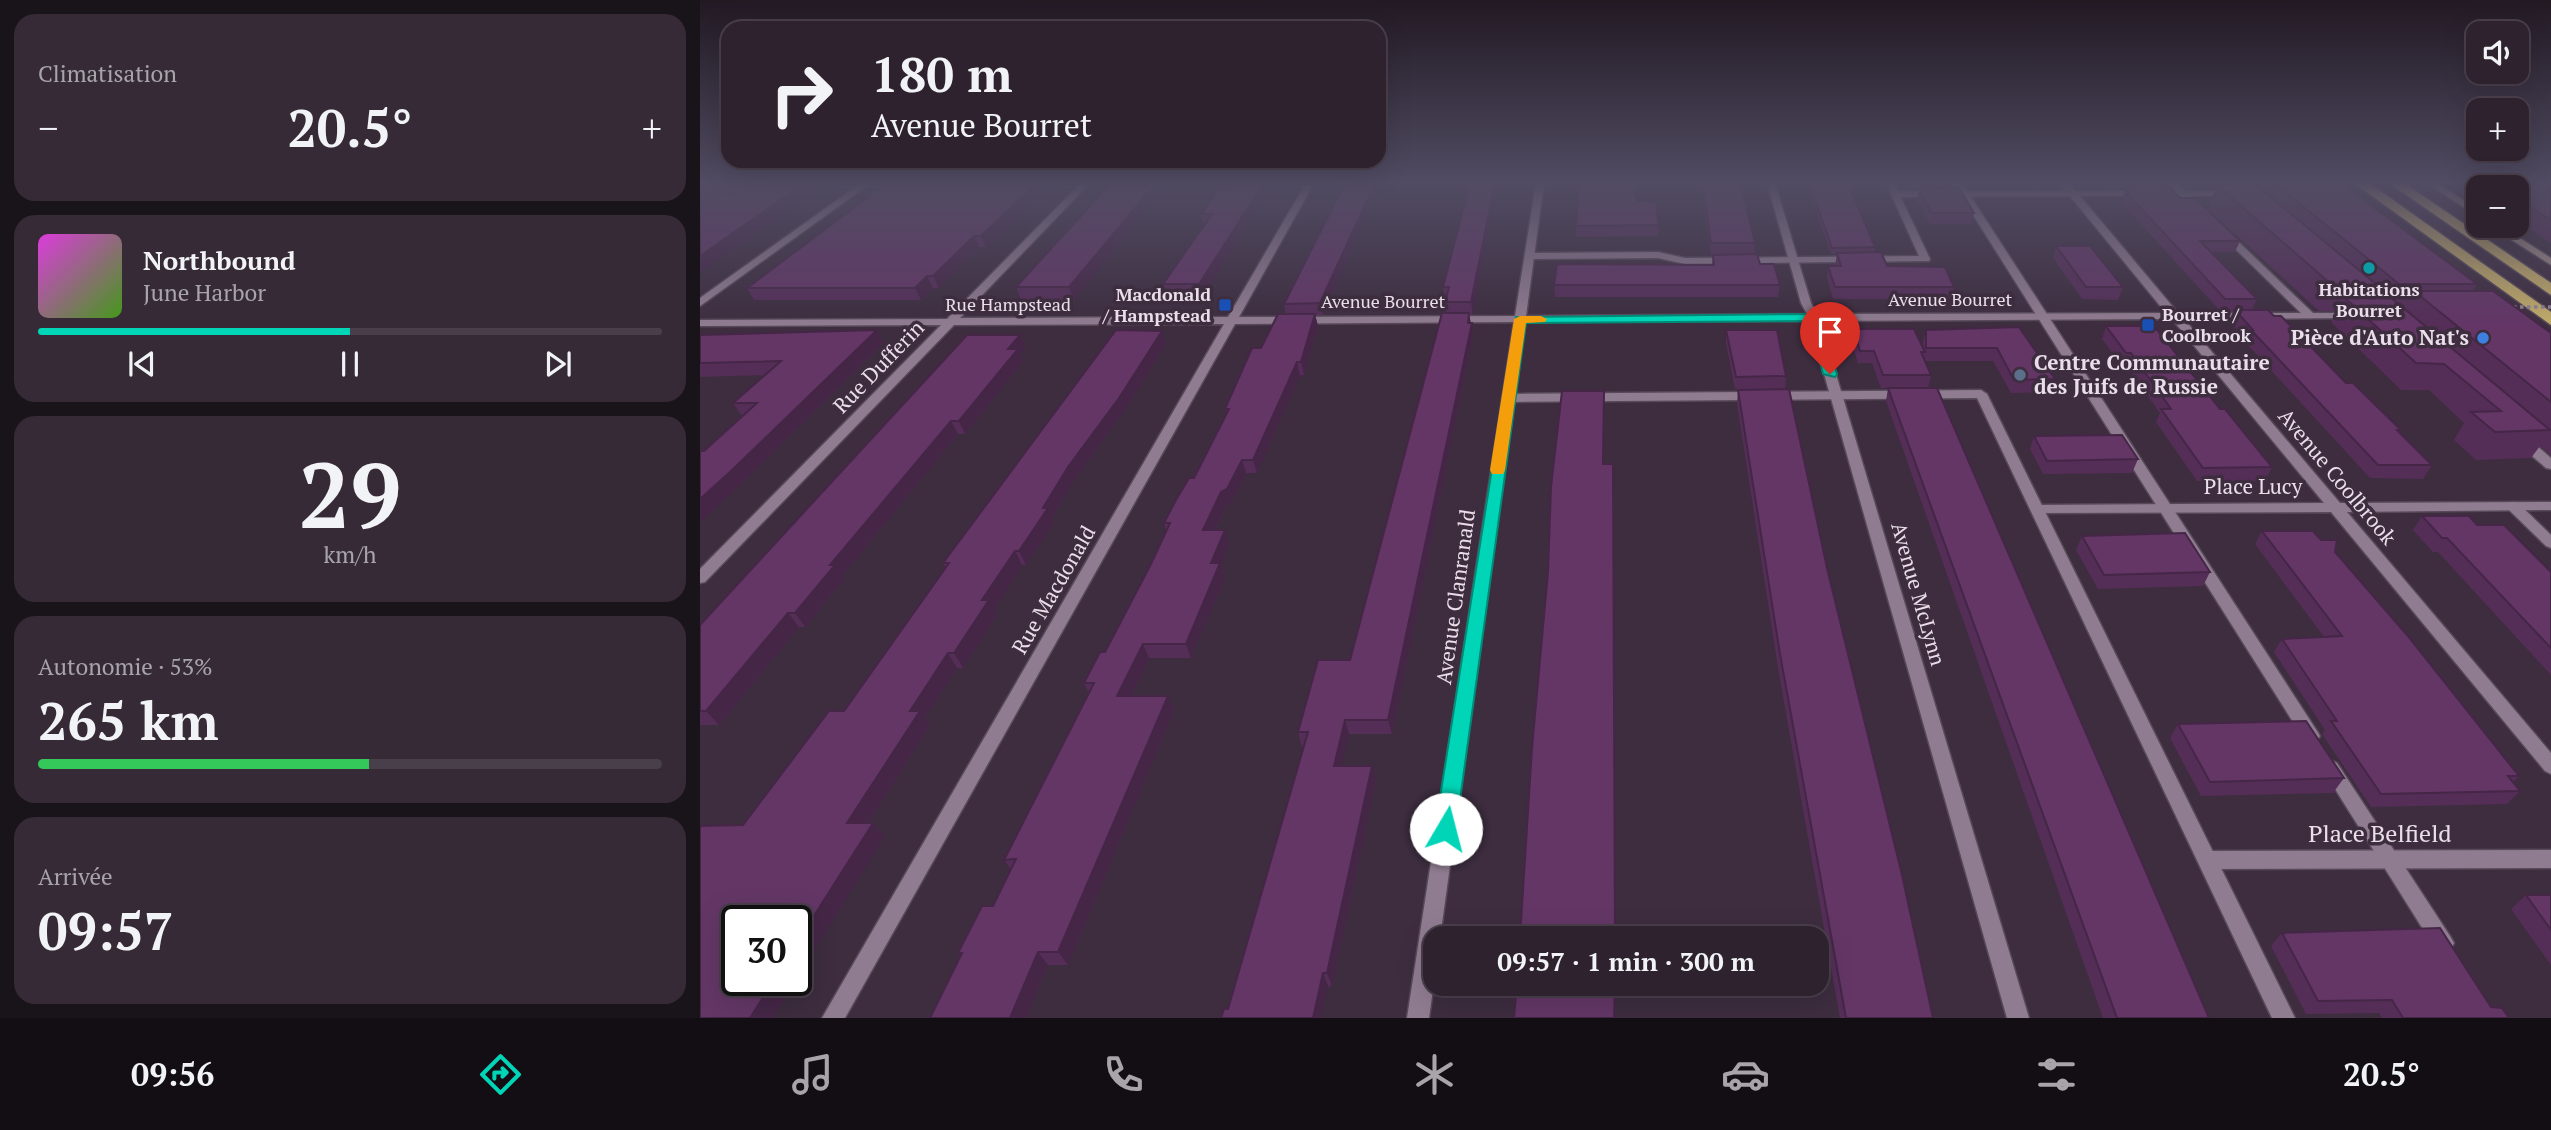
<!DOCTYPE html>
<html lang="fr">
<meta charset="utf-8">
<style>
body{margin:0;font-family:"PT Serif",serif;background:#362a37;color:#f1f3f6;height:100vh;display:flex;flex-direction:column;font-size:26px;white-space:nowrap}
*{box-sizing:border-box;margin:0}
p{font-size:23px;color:#a7a4aa}
.icon{flex:none;width:38px;height:38px;fill:none;stroke:currentColor;stroke-width:2;stroke-linecap:round;stroke-linejoin:round}
.map{position:relative;flex:1;overflow:hidden}
.sheet{display:flex;flex-direction:column;gap:14px;padding:14px;background:#19131a;width:700px}
.sheet>*{flex:none}
.banner{position:absolute;left:21px;top:21px;width:665px;height:147px;border-radius:21px;box-shadow:0 7px 28px #0002,0 0 0 2px #493f4b;background:#2e222f;color:#f1f3f6;overflow:hidden}
.buttons{position:absolute;left:1766px;top:21px;display:grid;gap:14px}
.buttons a{display:grid;place-items:center;width:63px;height:63px;border-radius:14px;background:#2e222f;box-shadow:0 7px 28px #0002,0 0 0 2px #493f4b;font-size:35px}
.speed{position:absolute;left:21px;top:905px;display:flex;gap:14px;font-size:35px;font-weight:700;text-align:center}
.speed>*{display:grid;place-content:center;width:91px;height:91px;border-radius:50%;background:#2e222f;box-shadow:0 7px 28px #0002,0 0 0 2px #493f4b;line-height:1}
.speed .limit{border:4px solid #111;border-radius:10px;background:#fff;color:#111}
.pin{position:absolute;display:grid;place-items:center;width:60px;height:60px;color:#fff;margin:-72px -30px;border-radius:50% 50% 50% 0;rotate:-45deg;box-shadow:0 0 7px #0007}
.pin .icon{rotate:45deg}
.me{position:absolute;width:77px;margin:-38px;rotate:8deg;stroke-linejoin:round;filter:drop-shadow(0 0 5px #0008)}
.turn{display:flex;align-items:center;gap:24px;height:147px;padding:0 35px;font-size:32px}
.turn .icon{width:91px;height:91px;stroke-width:2.5}
.turn b{display:block;font-size:49px;line-height:60px}
.big{font-size:52px;font-weight:700;line-height:1.1}
.sheet .card{flex:1;display:flex;flex-direction:column;justify-content:center;gap:10px;min-width:0;padding:0 24px;border-radius:21px;background:#362a37}
.sheet .dial{align-items:center;gap:0}
.dial b{font-size:91px;line-height:1}
.song{display:flex;align-items:center;gap:21px}
.cover{width:84px;height:84px;border-radius:10px;background:linear-gradient(135deg,hsl(300 70% 55%),hsl(100 70% 35%))}
.played{height:7px;border-radius:4px;background:linear-gradient(90deg,#00d5b7 50%,#493f4b 50%)}
.keys{display:flex;justify-content:space-around;direction:ltr}
.heat{display:flex;justify-content:space-between;align-items:center;font-size:38px;direction:ltr}
.charge{height:10px;border-radius:5px;background:linear-gradient(90deg,#34c759 53%,#493f4b 0)}
.trip{position:absolute;left:723px;top:926px;width:406px;height:70px;border-radius:21px;background:#2e222f;box-shadow:0 7px 28px #0002,0 0 0 2px #493f4b;font-weight:700;line-height:70px;text-align:center}
.tab-bar{display:flex;height:112px;justify-content:space-around;align-items:center;background:#120e13;color:#a7a4aa}
.tab-bar .icon{width:49px;height:49px}
.tab-bar .current{color:#00d5b7}
.tab-bar b{font-size:32px;color:#f1f3f6}
main{display:flex;flex:1;min-height:0}
.map>svg:first-child{display:block}
</style>
<main>
<section class="sheet">
<div class="card"><p>Climatisation</p>
<div class="heat"><a>−</a><b class="big">20.5°</b><a>+</a></div>
</div>
<div class="card">
<div class="song"><i class="cover"></i><div><b>Northbound</b><p>June Harbor</p></div></div>
<div class="played"></div>
<div class="keys"><svg class="icon" aria-label="previous" viewBox="0 0 24 24"><path d="M18 5L8 12l10 7zM5 5v14"/></svg><svg class="icon" aria-label="pause" viewBox="0 0 24 24"><path d="M8 5v14M16 5v14"/></svg><svg class="icon" aria-label="next" viewBox="0 0 24 24"><path d="M6 5l10 7-10 7zM19 5v14"/></svg></div>
</div>
<div class="card dial"><b>29</b><p>km/h</p></div>
<div class="card"><p>Autonomie · 53%</p><b class="big">265 km</b><div class="charge"></div></div>
<div class="card"><p>Arrivée</p><b class="big">09:57</b></div>
</section>
<div class="map">
<svg width="1851" height="1018" viewBox="0 0 1851 1018">
<rect width="100%" height="100%" fill="#3d2d3f"/>
<g fill="none" stroke-linecap="round" stroke-linejoin="round">
<defs>
<g id="service">
<polygon points="1186,183 1194,183 1230,259 1229,261 985,264 958,258 831,259 826,256 831,253 958,252 985,258 1219,256"/>
<polygon points="1253,183 1262,183 1617,731 1620,736 1617,741 1611,743 1605,741"/>
<polygon points="1468,183 1477,183 1497,202 1497,206 1491,206"/>
<polygon points="1521,231 1527,231 1613,313 1613,317 1605,317 1521,235"/>
<polygon points="1281,390 1287,394 1595,1018 1572,1018 1277,398 808,402 802,398 808,394"/>
<polygon points="1823,437 1828,438 1851,458 1851,469 1846,468 1818,444 1817,441"/>
<polygon points="1813,502 1818,503 1851,535 1851,548 1846,546 1808,509 1806,506 1808,503"/>
<polygon points="1631,760 1637,763 1750,936 1754,943 1750,950 1743,953 1736,950 1625,773 1622,768 1625,763"/>
</g>
<g id="minor">
<polygon points="161,183 171,183 0,306 0,298"/>
<polygon points="381,183 390,183 260,318 528,317 606,183 614,183 539,317 815,316 836,183 844,183 826,316 1107,314 1101,303 1067,183 1075,183 1111,303 1117,314 1466,313 1370,196 1195,197 1191,194 1195,191 1366,191 1360,183 1369,183 1375,191 1533,191 1533,195 1530,196 1380,196 1478,313 1655,313 1656,315 1651,318 1484,319 1640,503 1851,502 1851,510 1647,512 1851,753 1851,774 1845,771 1631,512 1333,513 1331,510 1333,507 1338,505 1624,503 1472,319 1120,321 1329,1018 1307,1018 1109,321 825,322 740,938 735,938 735,975 729,1018 707,1018 814,322 535,324 145,1018 122,1018 524,324 254,325 5,582 0,583 0,569 241,325 0,326 0,320 247,319"/>
<polygon points="1851,850 1851,868 1509,869 1502,866 1499,860 1502,854 1509,851"/>
</g>
<g id="secondary">
<polygon points="1727,183 1737,183 1778,210 1778,217"/>
<polygon points="1790,226 1801,226 1851,258 1851,265"/>
</g>
<g id="motorway">
<polygon points="1654,183 1669,183 1851,312 1851,325"/>
<polygon points="1689,183 1704,183 1851,283 1851,295"/>
</g>
</defs>
<!-- service casing -->
<use href="#service" stroke="#574958" stroke-width="3"/>
<!-- minor casing -->
<use href="#minor" stroke="#574958" stroke-width="3"/>
<!-- secondary casing -->
<use href="#secondary" stroke="#574958" stroke-width="3"/>
<!-- motorway casing -->
<use href="#motorway" stroke="#574958" stroke-width="3"/>
<!-- service -->
<use href="#service" fill="#907c91" fill-rule="evenodd"/>
<!-- minor -->
<use href="#minor" fill="#907c91" fill-rule="evenodd"/>
<!-- secondary -->
<use href="#secondary" fill="#9f8a85" fill-rule="evenodd"/>
<!-- motorway -->
<use href="#motorway" fill="#c2ac69" fill-rule="evenodd"/>
<!-- path-bridge -->
<polyline stroke="#8f8291" stroke-width="3.5" stroke-dasharray="3.5 3.5" stroke-linecap="butt" points="1813,307 1851,307"/>
</g>
<!-- wall -->
<g fill="#552e58">
<polygon points="187,183 353,183 286,247 279,247 239,288 233,288 221,300 54,300 47,288"/>
<polygon points="411,183 374,300 321,300 316,287"/>
<polygon points="645,183 681,183 623,315 615,315 618,326 604,375 600,375 557,473 546,473 531,503 526,505 515,530 529,544 521,566 525,577 491,658 449,658 431,696 468,696 474,710 368,965 348,965 326,1018 230,1018 261,956 258,953 293,906 311,869 304,860 389,693 384,683 405,652 451,564 466,530 464,523 494,478 527,413 525,409 561,348 586,314 584,304"/>
<polygon points="770,183 773,315 769,315 773,335 692,734 649,734 641,766 672,766 676,780 632,986 528,1009 604,747 602,747 598,732 650,660 746,313 745,302 745,299 743,287"/>
<polygon points="1000,183 1041,183 1055,243 1054,254 1060,264 1080,285 1078,297 855,297 854,285 1012,265 1013,255 1011,255"/>
<polygon points="1106,183 1148,183 1175,247 1175,253 1187,266 1254,287 1252,299 1133,299 1127,277 1128,266 1135,266 1137,254 1131,254"/>
<polygon points="1208,183 1251,183 1250,188 1274,213 1271,224 1230,224 1217,200 1219,189 1243,188 1211,188"/>
<polygon points="1408,183 1457,183 1456,187 1480,198 1540,241 1535,252 1511,252 1557,299 1552,310 1646,383 1701,430 1699,432 1732,465 1723,479 1670,478 1545,342 1546,340 1530,322 1535,311 1520,311 1422,203 1423,200 1422,198 1426,188 1413,188"/>
<polygon points="1536,183 1641,183 1777,284 1773,291 1851,333 1851,455 1840,446 1831,458 1776,460 1754,440 1764,423 1729,390 1701,390 1631,322 1636,311 1619,311 1508,209 1517,185 1538,185"/>
<polygon points="1760,183 1851,183 1851,243 1816,220 1816,187 1778,187 1778,195"/>
<polygon points="519,189 503,296 467,296 463,284 504,226 501,214"/>
<polygon points="937,201 959,225 958,236 876,237 876,226"/>
<polygon points="1356,246 1423,287 1418,300 1382,299 1353,258"/>
<polygon points="1406,326 1520,409 1572,467 1565,481 1497,481 1456,422 1460,413 1426,366 1422,366 1402,339"/>
<polygon points="1319,327 1355,379 1351,392 1311,393 1293,361 1225,361 1231,375 1228,388 1181,388 1172,363 1158,363 1151,341 1153,329 1224,350 1223,342 1226,330"/>
<polygon points="177,330 183,343 40,485 4,451 42,416 33,403 66,375 0,377 0,335"/>
<polygon points="1026,330 1086,376 1085,389 1035,389 1026,343"/>
<polygon points="462,331 466,343 424,411 374,480 352,517 354,522 326,565 322,565 294,609 297,614 263,668 257,668 225,717 230,725 168,823 173,823 184,837 43,825 144,711 246,568 243,563"/>
<polygon points="326,347 320,354 323,361 265,434 258,434 142,576 144,579 105,627 99,627 19,725 0,725 0,625"/>
<polygon points="1188,388 1509,1018 1403,1018 1186,401"/>
<polygon points="1038,390 1127,568 1233,1018 1140,1018 1078,668 1037,403"/>
<polygon points="1334,436 1438,459 1432,473 1343,474 1330,449"/>
<polygon points="1722,516 1777,525 1851,572 1851,675 1738,552 1733,552 1713,530"/>
<polygon points="1562,531 1621,540 1635,552 1819,776 1813,782 1820,791 1807,804 1671,807 1622,734 1625,730 1574,652 1582,639 1624,637 1555,544"/>
<polygon points="1382,536 1510,572 1503,586 1398,589 1376,550"/>
<polygon points="1478,724 1644,778 1633,793 1501,796 1470,738"/>
<polygon points="1826,895 1851,895 1851,965 1811,909"/>
<polygon points="1582,933 1791,1007 1809,1018 1682,1018 1679,1013 1606,1014 1571,946"/>
</g>
<!-- shaded-wall -->
<g fill="#452647">
<polygon points="105,183 127,183 0,273 0,256"/>
<polygon points="337,183 353,183 286,247 281,236"/>
<polygon points="456,183 468,183 374,300 369,287"/>
<polygon points="564,183 573,183 503,296 499,284"/>
<polygon points="675,183 681,183 623,315 620,303"/>
<polygon points="795,183 798,183 773,315 771,302"/>
<polygon points="274,236 279,247 239,288 233,276"/>
<polygon points="227,276 233,288 221,300 215,288"/>
<polygon points="769,313 773,335 692,734 688,720"/>
<polygon points="615,314 618,326 604,375 601,362"/>
<polygon points="177,330 183,343 40,485 0,522 0,499"/>
<polygon points="462,331 466,343 424,411 374,480 352,517 354,522 326,565 319,551 343,508 368,467"/>
<polygon points="320,335 326,347 320,354 323,361 265,434 259,421 308,349"/>
<polygon points="597,362 600,375 557,473 553,460"/>
<polygon points="251,421 258,434 142,576 144,579 105,627 95,613 130,565"/>
<polygon points="542,460 546,473 531,503 526,505 508,544 503,530 521,492"/>
<polygon points="525,530 529,544 521,566 525,577 491,658 486,644 511,563"/>
<polygon points="315,551 322,565 294,609 297,614 263,668 254,653 282,600"/>
<polygon points="88,613 99,627 19,725 6,711"/>
<polygon points="443,644 449,658 424,711 417,696"/>
<polygon points="248,653 257,668 225,717 230,725 159,837 147,823 210,711"/>
<polygon points="468,696 474,710 368,965 358,952"/>
<polygon points="645,720 649,734 638,780 634,766"/>
<polygon points="672,766 676,780 632,986 627,973"/>
<polygon points="173,823 184,837 73,1018 50,1018 74,980 96,980 96,944"/>
<polygon points="338,952 348,965 326,1018 310,1018"/>
<polygon points="623,973 628,986 621,1018 613,1018"/>
</g>
<!-- building -->
<g fill="#633666" stroke="#452647" stroke-width="2">
<polygon points="0,183 105,183 0,256"/>
<polygon points="187,183 337,183 281,236 274,236 233,276 227,276 215,288 47,288"/>
<polygon points="411,183 456,183 369,287 316,287"/>
<polygon points="535,183 564,183 499,284 463,284 512,214 501,214 519,189 531,189"/>
<polygon points="645,183 675,183 620,303 584,304"/>
<polygon points="770,183 795,183 771,302 745,302 749,287 743,287"/>
<polygon points="879,183 933,183 937,201 956,201 959,225 876,226"/>
<polygon points="1002,183 1041,183 1055,243 1011,243"/>
<polygon points="1109,183 1148,183 1175,247 1132,248"/>
<polygon points="1574,183 1641,183 1777,284 1699,284"/>
<polygon points="1793,183 1851,183 1851,220 1816,198 1816,187 1799,187"/>
<polygon points="1517,185 1556,185 1677,285 1632,285"/>
<polygon points="1426,187 1469,187 1480,198 1495,198 1540,241 1500,241 1557,299 1525,299 1426,192 1430,192"/>
<polygon points="1259,188 1274,213 1232,213 1219,189"/>
<polygon points="1356,246 1390,246 1423,287 1386,287"/>
<polygon points="1181,252 1187,266 1245,267 1254,287 1135,287 1128,266 1141,266 1137,253"/>
<polygon points="1057,254 1060,264 1074,264 1080,285 854,285 857,264 1014,265 1013,255"/>
<polygon points="1714,291 1793,291 1851,333 1851,402"/>
<polygon points="1689,296 1850,430 1795,432 1771,412 1801,411 1744,364 1716,363 1644,297"/>
<polygon points="1535,310 1568,310 1574,316 1581,316 1646,383 1653,383 1701,430 1697,430 1732,465 1678,465 1551,330 1553,330"/>
<polygon points="742,313 769,313 768,323 772,323 688,720 645,720 634,766 672,766 627,973 623,973 613,1018 521,1018 524,1009 528,1009 608,732 598,732 618,660 650,660"/>
<polygon points="578,314 615,314 601,362 597,362 553,460 542,460 527,489 521,492 503,530 525,530 511,563 520,563 486,644 443,644 417,696 468,696 358,952 338,952 310,1018 230,1018 262,953 258,953 282,906 293,906 316,859 304,860 394,683 384,683 400,652 405,652 451,564 470,523 464,523 476,500 489,478 494,478 529,409 525,409 552,348 561,348"/>
<polygon points="1406,326 1454,326 1520,409 1525,409 1572,467 1503,468 1461,409 1471,409 1431,353 1426,353"/>
<polygon points="1319,327 1355,379 1314,380 1297,348 1226,348 1226,330"/>
<polygon points="1153,329 1214,329 1225,352 1221,352 1231,375 1183,375 1174,351 1160,351"/>
<polygon points="177,330 31,471 0,499 0,451 4,451 57,403 33,403 81,361 0,363 0,335"/>
<polygon points="416,330 462,331 419,398 368,467 343,508 348,508 319,551 315,551 282,600 289,600 254,653 248,653 210,711 220,711 147,823 173,823 96,944 96,920 37,920 37,980 74,980 50,1018 0,1018 0,826 43,825 129,711 144,711 249,563 243,563"/>
<polygon points="1026,330 1077,330 1086,376 1036,377"/>
<polygon points="267,335 320,335 308,349 318,349 259,421 251,421 130,565 135,565 95,613 88,613 6,711 0,711 0,625"/>
<polygon points="1188,388 1237,388 1509,1018 1417,1018"/>
<polygon points="1089,389 1127,568 1202,875 1233,1018 1146,1018 1080,654 1038,390"/>
<polygon points="862,391 904,391 903,464 913,464 915,938 820,938 832,748 848,572 851,487"/>
<polygon points="1422,435 1438,459 1347,461 1334,436"/>
<polygon points="1722,516 1769,516 1777,525 1804,525 1851,572 1851,648 1747,538 1742,538"/>
<polygon points="1562,531 1613,531 1621,540 1637,540 1635,552 1707,635 1819,776 1808,776 1820,791 1681,794 1631,721 1637,721 1582,639 1642,636"/>
<polygon points="1485,533 1510,572 1404,575 1382,536"/>
<polygon points="1606,721 1644,778 1510,782 1478,724"/>
<polygon points="1826,895 1851,895 1851,930"/>
<polygon points="1740,928 1791,1007 1802,1008 1809,1018 1703,1018 1692,1000 1618,1001 1582,933"/>
<polygon points="817,984 915,984 914,1018 814,1018"/>
</g>
<!-- sky -->
<linearGradient id="sky" x2="0" y2="1"><stop stop-color="#221923"/><stop offset="0.56" stop-color="#514c63"/><stop offset="1" stop-color="#514c63" stop-opacity="0"/></linearGradient>
<rect width="1851" height="326" fill="url(#sky)"/>
<!-- route -->
<polygon fill="#00d5b7" stroke="#008a77" stroke-width="2" points="1114,314 1120,318 1137,374 1135,377 1123,374 1109,321 826,323 756,829 753,836 746,839 738,836 735,829 816,317"/>
<!-- slow -->
<polygon fill="#f59e0b" points="841,316 847,319 845,322 826,323 805,470 803,474 792,474 790,470 814,319 820,316"/>
<!-- markers -->
<circle fill="#0f9aa8" stroke="#3d2d3f" stroke-width="2.5" cx="1669" cy="268" r="7"/>
<g fill="#1a4fb4" stroke="#3d2d3f" stroke-width="2.5">
<rect x="518" y="298" width="14" height="14" rx="3.5"/>
<rect x="1441" y="318" width="14" height="14" rx="3.5"/>
</g>
<circle fill="#3f7fe0" stroke="#3d2d3f" stroke-width="2.5" cx="1783" cy="338" r="7"/>
<circle fill="#5c6f8a" stroke="#3d2d3f" stroke-width="2.5" cx="1320" cy="375" r="7"/>
<g text-anchor="middle" stroke-width="7" stroke-linejoin="round" paint-order="stroke">
<!-- far-poi labels -->
<g font-size="18" font-weight="bold" fill="#e9dee9" stroke="#3d2d3f">
<text x="1669" y="296">Habitations<tspan x="1669" dy="21">Bourret</tspan></text>
<text x="511" y="301" text-anchor="end">Macdonald<tspan x="511" dy="21">/ Hampstead</tspan></text>
<text x="1462" y="321" text-anchor="start">Bourret /<tspan x="1462" dy="21">Coolbrook</tspan></text>
</g>
<!-- far-street labels -->
<g font-size="18" fill="#e9dee9" stroke="#3d2d3f">
<text x="1250" y="306">Avenue Bourret</text>
<text x="683" y="308">Avenue Bourret</text>
<text x="308" y="311">Rue Hampstead</text>
</g>
<!-- poi labels -->
<g font-size="21" font-weight="bold" fill="#e9dee9" stroke="#3d2d3f" text-anchor="end">
<text x="1769" y="345">Pièce d'Auto Nat's</text>
<text x="1334" y="370" text-anchor="start">Centre Communautaire<tspan x="1334" dy="24">des Juifs de Russie</tspan></text>
</g>
<!-- street labels -->
<g font-size="21" fill="#e9dee9" stroke="#3d2d3f">
<text transform="translate(179 367) rotate(-46)" y="7">Rue Dufferin</text>
<text transform="translate(1637 477) rotate(50)" y="7">Avenue Coolbrook</text>
<text x="1553" y="494">Place Lucy</text>
<text transform="translate(354 590) rotate(-60)" y="7">Rue Macdonald</text>
<text transform="translate(1218 594) rotate(74)" y="7">Avenue McLynn</text>
<text transform="translate(756 597) rotate(-82)" y="7">Avenue Clanranald</text>
</g>
<!-- near-street labels -->
<g font-size="24" fill="#e9dee9" stroke="#3d2d3f">
<text x="1680" y="842">Place Belfield</text>
</g>
</g>
</svg>
<div class="buttons">
<a><svg class="icon" aria-label="sound" viewBox="0 0 24 24"><path d="M4 9h4l5-4v14l-5-4H4zM17 9q2 3 0 6"/></svg></a>
<a>+</a>
<a>−</a>
</div>
<div class="speed"><div class="limit">30</div></div>
<div class="pin" style="left:1130px;top:374px;background:#d93025"><svg class="icon" aria-label="arrive" viewBox="0 0 24 24"><path d="M6 21V4h12l-3 4 3 4H6"/></svg></div>
<svg class="me" style="left:746px;top:829px" viewBox="-20 -20 40 40"><circle r="19" fill="#fff"/><path d="M0-13L10 11 0 6-10 11z" fill="#00d5b7"/></svg>
<div class="trip">09:57 · 1 min · 300 m</div>
<div class="banner">
<div class="turn"><svg class="icon" aria-label="right" viewBox="0 0 24 24"><path d="M7 20v-9h11M14 6l5 5-5 5"/></svg><div><b>180 m</b>Avenue Bourret</div></div>
</div>
</div>
</main>
<nav class="tab-bar">
<b>09:56</b>
<svg class="icon current" aria-label="directions" viewBox="0 0 24 24"><path d="M12 3l9 9-9 9-9-9zM9 14v-3h6M13 9l2 2-2 2"/></svg>
<svg class="icon" aria-label="music" viewBox="0 0 24 24"><path d="M9 18V5l10-2v13"/><circle cx="6" cy="18" r="3"/><circle cx="16" cy="16" r="3"/></svg>
<svg class="icon" aria-label="phone" viewBox="0 0 24 24"><path d="M5 4h4l2 5-3 2q2 4 5 5l2-3 5 2v4C11 20 4 13 5 4z"/></svg>
<svg class="icon" aria-label="climate" viewBox="0 0 24 24"><path d="M12 3v18M4 7l16 10M4 17L20 7"/></svg>
<svg class="icon" aria-label="car" viewBox="0 0 24 24"><path d="M5 17H2v-5l4-1 3-4h7l3 4 3 1v5h-3M9 17h6M6 11h13"/><circle cx="7" cy="17" r="2"/><circle cx="17" cy="17" r="2"/></svg>
<svg class="icon" aria-label="filters" viewBox="0 0 24 24"><path d="M4 7h16M4 17h16"/><circle cx="9" cy="7" r="2"/><circle cx="15" cy="17" r="2"/></svg>
<b>20.5°</b>
</nav>
